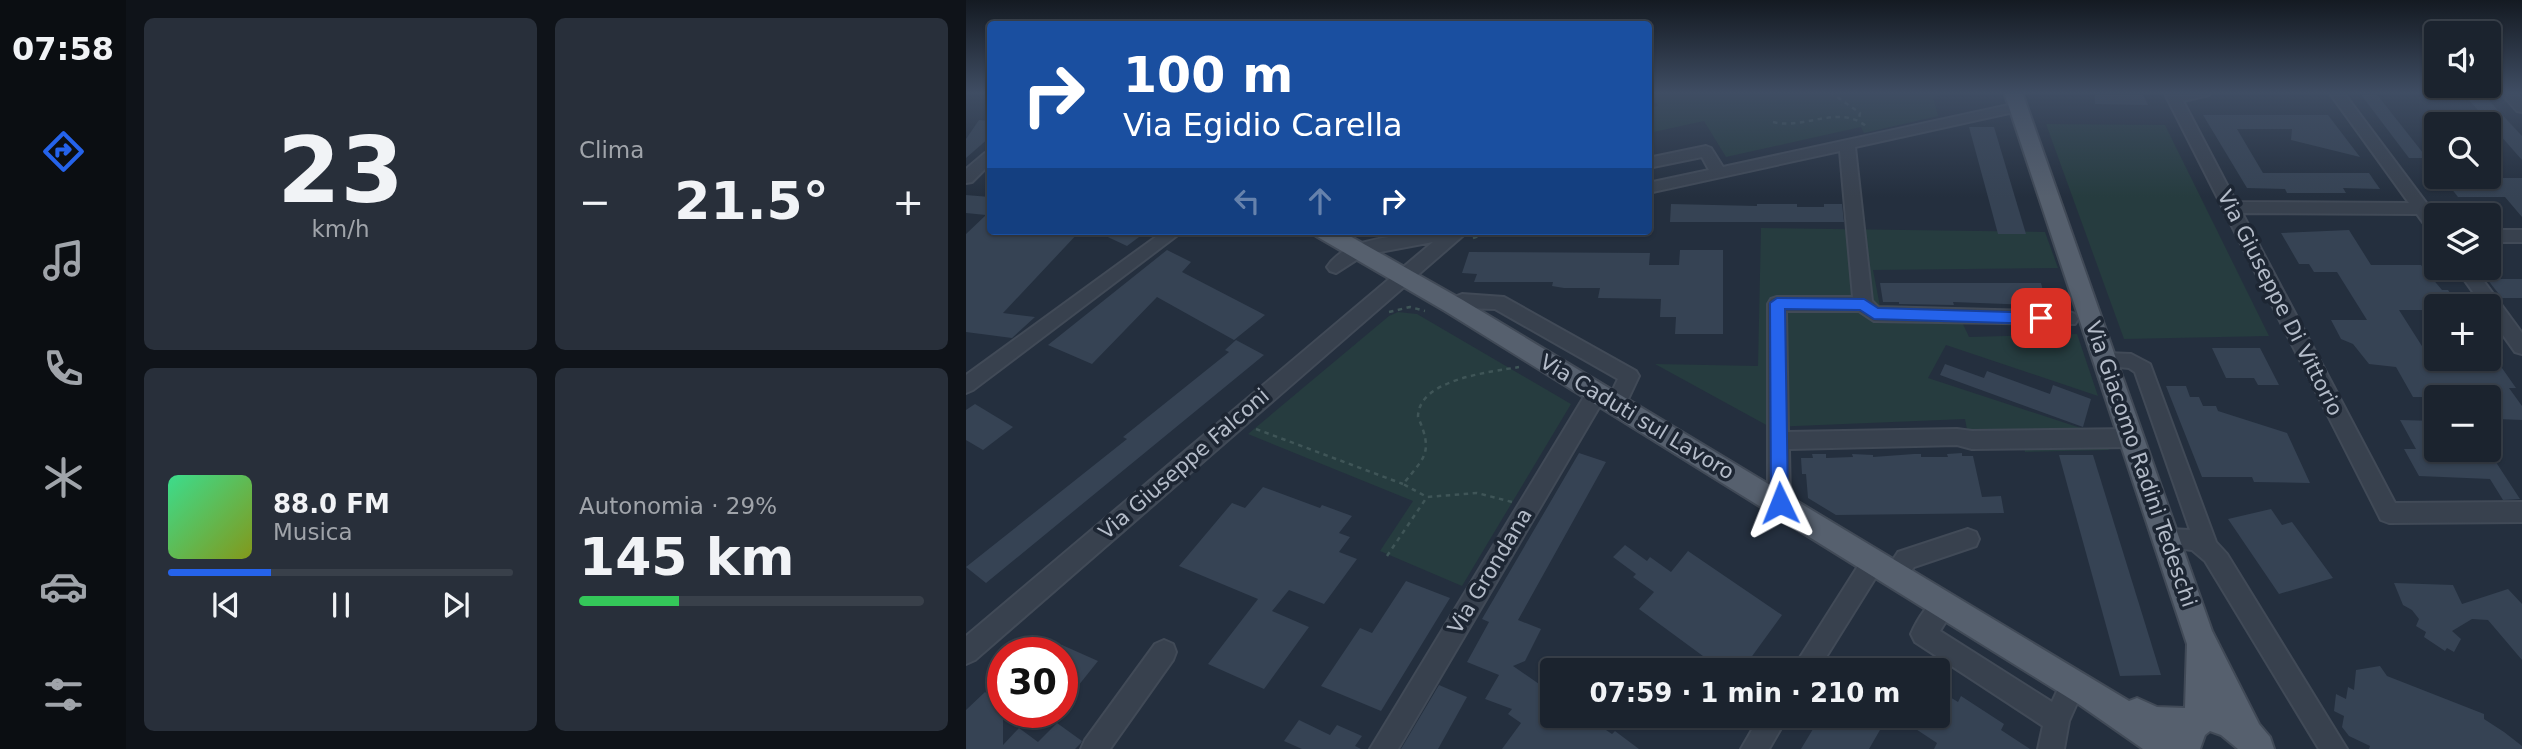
<!DOCTYPE html>
<html lang="it">
<meta charset="utf-8">
<style>
body{margin:0;font-family:"DejaVu Sans",sans-serif;background:#282f3a;color:#f1f3f6;height:100vh;display:flex;flex-direction:column;font-size:26px;white-space:nowrap}
*{box-sizing:border-box;margin:0}
p{font-size:23px;color:#a0a4aa}
.icon{flex:none;width:38px;height:38px;fill:none;stroke:currentColor;stroke-width:2;stroke-linecap:round;stroke-linejoin:round}
.map{position:relative;flex:1;overflow:hidden}
.drawer{display:flex;flex-direction:column;gap:18px;padding:18px;background:#0f1319;width:840px}
.drawer>*{flex:none}
.banner{position:absolute;left:21px;top:21px;width:665px;height:214px;border-radius:7px;box-shadow:0 2px 5px #0004,0 0 0 2px #39404a;background:#1a4fa0;color:#fff;overflow:hidden}
.tools{position:absolute;left:1458px;top:21px;display:grid;gap:14px}
.tools a{display:grid;place-items:center;width:77px;height:77px;border-radius:7px;background:#1b232e;box-shadow:0 2px 5px #0004,0 0 0 2px #39404a;font-size:35px}
.speed{position:absolute;left:21px;top:637px;display:flex;gap:14px;font-size:35px;font-weight:700;text-align:center}
.speed>*{display:grid;place-content:center;width:91px;height:91px;border-radius:50%;background:#1b232e;box-shadow:0 2px 5px #0004,0 0 0 2px #39404a;line-height:1}
.speed .limit{border:10px solid #d22;background:#fff;color:#111}
.pin{position:absolute;display:grid;place-items:center;width:60px;height:60px;color:#fff;margin:-30px;border-radius:14px;box-shadow:0 4px 10px #0006}
.me{position:absolute;width:77px;margin:-38px;rotate:358deg;stroke-linejoin:round;filter:drop-shadow(0 0 5px #0008)}
.turn{display:flex;align-items:center;gap:24px;height:147px;padding:0 21px;font-size:32px}
.turn .icon{width:91px;height:91px;stroke-width:2.5}
.turn b{display:block;font-size:49px;line-height:60px}
.lanes{display:flex;align-items:center;height:66px;padding:0 21px;background:#0003;justify-content:center;gap:35px;direction:ltr}
.lanes .off{opacity:.35}
.big{font-size:52px;font-weight:700;line-height:1.1}
.drawer .card{flex:1;display:flex;flex-direction:column;justify-content:center;gap:10px;min-width:0;padding:0 24px;border-radius:10px;background:#282f3a}
.drawer .dial{align-items:center;gap:0}
.dial b{font-size:91px;line-height:1}
.song{display:flex;align-items:center;gap:21px}
.cover{width:84px;height:84px;border-radius:10px;background:linear-gradient(135deg,hsl(150 70% 55%),hsl(70 70% 35%))}
.played{height:7px;border-radius:4px;background:linear-gradient(90deg,#2563eb 30%,#39404a 30%)}
.keys{display:flex;justify-content:space-around;direction:ltr}
.heat{display:flex;justify-content:space-between;align-items:center;font-size:38px;direction:ltr}
.charge{height:10px;border-radius:5px;background:linear-gradient(90deg,#34c759 29%,#39404a 0)}
.drawer .tiles{flex:1;display:grid;gap:18px;grid-template-columns:repeat(2,1fr)}
.trip{position:absolute;left:574px;top:658px;width:410px;height:70px;border-radius:7px;background:#1b232e;box-shadow:0 2px 5px #0004,0 0 0 2px #39404a;font-weight:700;line-height:70px;text-align:center}
main{display:flex;flex:1;min-height:0}
.dock{display:flex;flex-direction:column;width:126px;justify-content:space-around;align-items:center;background:#0b0e12;color:#a0a4aa}
.dock .icon{width:49px;height:49px}
.dock .selected{color:#2563eb}
.dock b{font-size:32px;color:#f1f3f6}
.map>svg:first-child{display:block}
</style>
<main>
<nav class="dock">
<b>07:58</b>
<svg class="icon selected" aria-label="directions" viewBox="0 0 24 24"><path d="M12 3l9 9-9 9-9-9zM9 14v-3h6M13 9l2 2-2 2"/></svg>
<svg class="icon" aria-label="music" viewBox="0 0 24 24"><path d="M9 18V5l10-2v13"/><circle cx="6" cy="18" r="3"/><circle cx="16" cy="16" r="3"/></svg>
<svg class="icon" aria-label="phone" viewBox="0 0 24 24"><path d="M5 4h4l2 5-3 2q2 4 5 5l2-3 5 2v4C11 20 4 13 5 4z"/></svg>
<svg class="icon" aria-label="climate" viewBox="0 0 24 24"><path d="M12 3v18M4 7l16 10M4 17L20 7"/></svg>
<svg class="icon" aria-label="car" viewBox="0 0 24 24"><path d="M5 17H2v-5l4-1 3-4h7l3 4 3 1v5h-3M9 17h6M6 11h13"/><circle cx="7" cy="17" r="2"/><circle cx="17" cy="17" r="2"/></svg>
<svg class="icon" aria-label="filters" viewBox="0 0 24 24"><path d="M4 7h16M4 17h16"/><circle cx="9" cy="7" r="2"/><circle cx="15" cy="17" r="2"/></svg>
</nav>
<section class="drawer">
<div class="tiles">
<div class="card dial"><b>23</b><p>km/h</p></div>
<div class="card"><p>Clima</p>
<div class="heat"><a>−</a><b class="big">21.5°</b><a>+</a></div>
</div>
<div class="card">
<div class="song"><i class="cover"></i><div><b>88.0 FM</b><p>Musica</p></div></div>
<div class="played"></div>
<div class="keys"><svg class="icon" aria-label="previous" viewBox="0 0 24 24"><path d="M18 5L8 12l10 7zM5 5v14"/></svg><svg class="icon" aria-label="pause" viewBox="0 0 24 24"><path d="M8 5v14M16 5v14"/></svg><svg class="icon" aria-label="next" viewBox="0 0 24 24"><path d="M6 5l10 7-10 7zM19 5v14"/></svg></div>
</div>
<div class="card"><p>Autonomia · 29%</p><b class="big">145 km</b><div class="charge"></div></div>
</div>
</section>
<div class="map">
<svg width="1556" height="749" viewBox="0 0 1556 749">
<rect width="100%" height="100%" fill="#242f3e"/>
<!-- green -->
<g fill="#263c3f">
<polygon points="685,92 988,92 967,97 972,116 898,133 895,127 760,157 738,121 683,133 683,108 692,106"/>
<polygon points="1080,124 1199,125 1303,336 1158,339"/>
<polygon points="795,228 1079,232 1092,268 907,270 917,322 997,324 1003,337 1111,334 1132,396 980,345 962,378 1139,436 1143,450 1059,452 1054,435 1002,435 999,419 804,427 689,364 792,366"/>
<polygon points="432,312 451,314 605,404 496,586 414,551 447,501 282,434 423,316"/>
</g>
<!-- building -->
<g fill="#364354">
<polygon points="1129,92 1176,92 1182,105 1129,104"/>
<polygon points="1393,92 1409,92 1461,158 1443,158"/>
<polygon points="1496,92 1515,92 1556,136 1556,160"/>
<polygon points="1237,115 1362,115 1394,157 1325,140 1326,129 1271,129 1297,173 1403,173 1414,189 1377,188 1380,193 1321,193 1319,189 1281,188"/>
<polygon points="13,120 24,121 24,137 0,158 0,139"/>
<polygon points="1003,127 1028,127 1060,234 1032,234"/>
<polygon points="1477,178 1556,178 1556,217 1539,197 1492,197"/>
<polygon points="0,195 24,197 24,231 114,231 37,313 69,317 46,338 0,332 0,234 20,215 0,213"/>
<polygon points="705,204 791,206 791,204 831,204 831,207 858,207 858,204 876,204 878,222 704,222"/>
<polygon points="1383,230 1405,265 1455,265 1476,290 1482,290 1493,306 1470,306 1470,310 1433,310 1468,365 1536,368 1550,388 1543,388 1556,406 1556,420 1531,419 1522,407 1522,388 1483,388 1489,397 1447,397 1430,367 1403,364 1387,344 1375,339 1365,320 1401,320 1371,272 1348,272 1343,264 1333,264 1315,233"/>
<polygon points="129,231 181,231 161,246"/>
<polygon points="201,250 225,262 216,272 299,315 268,340 191,297 126,364 82,345"/>
<polygon points="714,250 757,250 757,334 709,334 710,317 694,317 695,299 632,298 634,288 598,288 586,286 587,282 508,282 511,274 496,273 503,252 684,253 683,265 713,265"/>
<polygon points="1521,279 1556,279 1556,298 1536,298"/>
<polygon points="914,283 1075,283 1080,302 1065,302 1066,305 987,302 988,305 933,304 933,302 917,302"/>
<polygon points="270,340 298,355 20,583 0,567 161,439 157,437 263,352 259,350"/>
<polygon points="1246,348 1294,348 1313,385 1292,385 1288,378 1260,378"/>
<polygon points="979,364 1018,378 1021,371 1084,394 1087,385 1125,399 1117,427 974,375"/>
<polygon points="1200,386 1220,386 1224,397 1233,397 1237,406 1250,406 1252,411 1321,433 1344,483 1288,482 1286,477 1236,477"/>
<polygon points="9,404 47,427 17,450 0,440 0,410"/>
<polygon points="1434,420 1470,421 1470,453 1508,454 1506,450 1522,450 1554,499 1537,500 1524,479 1453,476 1438,449 1450,449"/>
<polygon points="613,453 640,462 552,620 575,629 559,661 547,666 586,693 586,716 619,716 646,734 649,731 673,749 536,749 555,723 542,714 546,709 519,699 533,675 501,662 523,622 516,619"/>
<polygon points="996,453 996,456 1007,456 1016,497 1035,496 1038,513 870,515 842,498 840,474 836,474 835,458 847,458 846,454 860,454 860,458 887,457 886,454 907,455 907,457 948,454 955,454 955,457 982,457 981,454"/>
<polygon points="1093,455 1127,455 1195,675 1154,676"/>
<polygon points="297,487 354,508 356,505 386,516 373,533 384,537 373,552 391,559 358,604 323,590 306,611 343,627 298,689 242,664 292,599 213,566 266,503 279,508"/>
<polygon points="1305,509 1316,525 1326,522 1367,578 1313,594 1262,519"/>
<polygon points="659,545 681,561 684,557 705,572 722,551 816,615 776,670 756,670 673,609 688,592 667,577 670,574 647,557"/>
<polygon points="440,581 484,598 415,711 355,686 394,628 406,633"/>
<polygon points="1428,583 1487,585 1496,604 1542,589 1556,604 1556,660 1522,620 1506,619 1486,631 1495,639 1488,652 1481,648 1479,651 1458,637 1460,632 1450,626 1453,619 1446,610 1437,605"/>
<polygon points="96,645 132,661 96,706"/>
<polygon points="1414,666 1421,676 1518,714 1518,719 1538,732 1556,746 1556,749 1403,749 1404,746 1383,736 1376,727 1378,716 1368,711 1370,694 1380,699 1382,687 1388,690 1390,670"/>
<polygon points="473,685 501,697 472,749 435,749"/>
<polygon points="971,689 992,702 995,696 1038,724 1035,730 1064,749 968,749 971,743 930,716 971,716"/>
<polygon points="19,692 37,704 37,745 53,728 72,742 91,723 116,741 115,743 109,749 0,749 0,710"/>
<polygon points="838,716 908,716 918,723 903,749 835,749 850,724"/>
<polygon points="333,720 364,735 371,725 396,736 389,746 395,749 336,749 318,741"/>
</g>
<g fill="none" stroke-linecap="round" stroke-linejoin="round">
<defs>
<g id="minor">
<polygon points="1198,92 1245,92 1243,95 1217,101 1270,202 1443,203 1363,92 1377,92 1470,216 1470,234 1464,232 1451,214 1276,213 1429,503 1556,502 1556,522 1423,523 1415,520"/>
<polygon points="1534,92 1549,92 1556,100 1556,112 1551,111"/>
<polygon points="1052,103 1059,107 1057,110 889,147 906,301 912,307 1103,312 1109,314 1112,319 1109,324 908,321 893,311 820,311 822,432 991,429 1006,431 1167,429 1174,432 1177,438 1174,444 1167,447 1006,449 991,445 823,449 824,503 821,510 813,512 805,510 802,503 802,304 805,299 811,297 887,297 874,151 682,193 682,183 743,170 736,157 682,168 682,158 740,146 745,148 757,167"/>
<polygon points="24,151 24,164 6,182 0,183 0,169 19,153"/>
<rect x="1522" y="230" width="34" height="12"/>
<polygon points="198,231 217,231 7,390 0,393 0,375"/>
<path d="M 466,231 L 500,233 L 9,660 L 0,664 L 0,636 L 467,242 L 398,255 L 370,273 L 364,271 L 361,267 C 381,236 433,237 466,231 Z"/>
<polygon points="1490,268 1508,268 1556,333 1556,354 1549,352 1522,314 1522,306 1517,306"/>
<polygon points="496,294 538,297 670,371 673,376 657,410 650,412 643,410 640,404 652,379 529,309 498,308 487,312 481,310 478,305 481,300"/>
<polygon points="1140,353 1165,354 1184,364 1250,542 1261,554 1381,749 1353,749 1239,561 1226,550 1194,546 1191,539 1194,532 1202,529 1224,530 1169,372 1163,368 1133,365 1131,360 1133,355"/>
<polygon points="631,385 638,387 641,393 638,399 432,749 404,749 624,387"/>
<polygon points="1002,529 1010,532 1013,539 1010,546 948,567 936,583 928,586 920,583 917,575 932,552"/>
<polygon points="907,552 915,555 918,562 915,569 852,670 826,670 899,555"/>
<path d="M 978,594 L 986,597 L 990,605 L 974,631 L 1086,702 L 1099,674 L 1108,671 L 1117,674 L 1120,683 L 1103,721 L 1098,749 L 1072,749 L 1077,726 L 949,642 L 945,634 C 951,620 963,600 978,594 Z"/>
<polygon points="198,640 207,644 210,652 207,660 144,749 115,749 119,740 189,644"/>
<polygon points="794,716 822,716 803,749 775,749"/>
</g>
<polygon id="major" points="1038,92 1056,92 1246,631 1293,724 1304,737 1308,749 1272,749 1255,735 1244,731 1239,735 1234,749 1177,749 1114,705 479,311 350,236 347,231 375,231 495,299 1163,701 1171,698 1191,707 1219,708 1221,644"/>
</defs>
<!-- minor casing -->
<use href="#minor" stroke="#414a57" stroke-width="4"/>
<!-- major casing -->
<use href="#major" stroke="#414a57" stroke-width="4"/>
<!-- path -->
<g stroke="#3f5557" stroke-width="2.5" stroke-dasharray="4.5 4.5" stroke-linecap="butt">
<polyline points="864,92 894,113 893,119"/>
<path d="M 807,122 C 839,130 872,104 900,126"/>
<polyline points="507,238 528,231"/>
<polyline points="423,312 444,307 459,311"/>
<polyline points="290,429 437,484"/>
<path d="M 546,502 L 511,493 L 461,497 L 437,484 C 460,456 467,452 452,417 C 452,379 525,372 553,367"/>
<polyline points="421,556 461,497"/>
</g>
<!-- minor -->
<use href="#minor" fill="#38414e" fill-rule="evenodd"/>
<!-- major -->
<use href="#major" fill="#56606e" fill-rule="evenodd"/>
</g>
<!-- sky -->
<linearGradient id="sky" x2="0" y2="1"><stop stop-color="#141a22"/><stop offset="0.47" stop-color="#3f4d63"/><stop offset="1" stop-color="#3f4d63" stop-opacity="0"/></linearGradient>
<rect width="1556" height="197" fill="url(#sky)"/>
<!-- route -->
<polygon fill="#2563eb" stroke="#184099" stroke-width="2" points="811,298 898,299 912,308 1075,313 1082,318 1075,324 908,319 894,310 819,309 822,503 820,509 814,511 807,509 805,503 804,303"/>
<g text-anchor="middle" stroke-width="7" stroke-linejoin="round" paint-order="stroke">
<!-- street labels -->
<g font-size="21" fill="#b4bcc9" stroke="#1d2633">
<text transform="translate(1314 303) rotate(63)" y="7">Via Giuseppe Di Vittorio</text>
<text transform="translate(671 417) rotate(31)" y="7">Via Caduti sul Lavoro</text>
<text transform="translate(218 464) rotate(-41)" y="7">Via Giuseppe Falconi</text>
<text transform="translate(1175 464) rotate(71)" y="7">Via Giacomo Radini Tedeschi</text>
<text transform="translate(524 571) rotate(-59)" y="7">Via Grondana</text>
</g>
</g>
</svg>
<div class="tools">
<a><svg class="icon" aria-label="sound" viewBox="0 0 24 24"><path d="M4 9h4l5-4v14l-5-4H4zM17 9q2 3 0 6"/></svg></a>
<a><svg class="icon" aria-label="search" viewBox="0 0 24 24"><circle cx="10" cy="10" r="6"/><path d="M15 15l6 6"/></svg></a>
<a><svg class="icon" aria-label="layers" viewBox="0 0 24 24"><path d="M12 4l9 5-9 5-9-5zM3 14l9 5 9-5"/></svg></a>
<a>+</a>
<a>−</a>
</div>
<div class="speed"><div class="limit">30</div></div>
<div class="pin" style="left:1075px;top:318px;background:#d93025"><svg class="icon" aria-label="arrive" viewBox="0 0 24 24"><path d="M6 21V4h12l-3 4 3 4H6"/></svg></div>
<svg class="me" style="left:814px;top:503px" viewBox="-20 -20 40 40"><path d="M0-17L14 15 0 8-14 15z" fill="#2563eb" stroke="#fff" stroke-width="4"/></svg>
<div class="trip">07:59 · 1 min · 210 m</div>
<div class="banner">
<div class="turn"><svg class="icon" aria-label="right" viewBox="0 0 24 24"><path d="M7 20v-9h11M14 6l5 5-5 5"/></svg><div><b>100 m</b>Via Egidio Carella</div></div>
<div class="lanes"><svg class="icon off" aria-label="left" viewBox="0 0 24 24"><path d="M17 20v-9H6M10 6l-5 5 5 5"/></svg><svg class="icon off" aria-label="ahead" viewBox="0 0 24 24"><path d="M12 20V5M6 11l6-6 6 6"/></svg><svg class="icon" aria-label="right" viewBox="0 0 24 24"><path d="M7 20v-9h11M14 6l5 5-5 5"/></svg></div>
</div>
</div>
</main>
